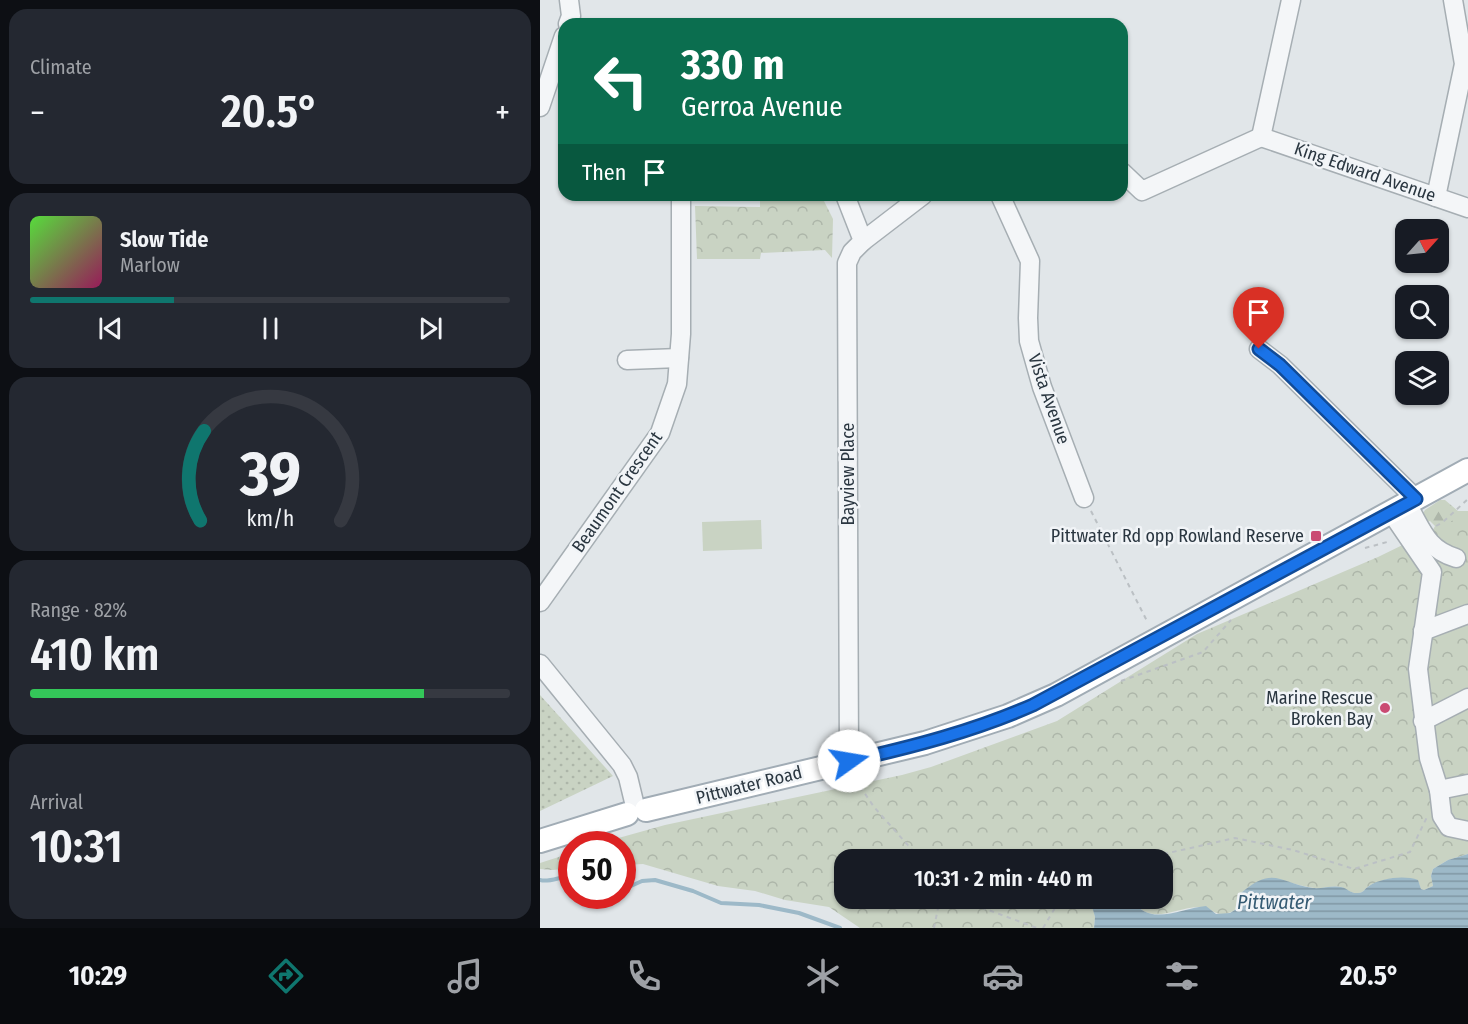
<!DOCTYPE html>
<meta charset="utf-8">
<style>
body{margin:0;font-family:"Fira Sans Condensed",sans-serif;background:#242831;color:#f1f3f6;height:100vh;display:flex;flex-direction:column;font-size:22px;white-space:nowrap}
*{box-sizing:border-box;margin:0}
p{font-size:20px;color:#9ea1a6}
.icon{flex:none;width:33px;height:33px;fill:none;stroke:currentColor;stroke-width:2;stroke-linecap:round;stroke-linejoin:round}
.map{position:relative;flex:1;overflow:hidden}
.drawer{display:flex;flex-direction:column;gap:9px;padding:9px;background:#0d0f14;width:540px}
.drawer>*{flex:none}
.hud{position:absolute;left:18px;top:18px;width:570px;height:183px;border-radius:18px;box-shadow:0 2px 4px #0004;background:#0b6e4f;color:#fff;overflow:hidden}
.needle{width:39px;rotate:63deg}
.fabs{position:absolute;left:855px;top:219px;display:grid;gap:12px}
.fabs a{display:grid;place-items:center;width:54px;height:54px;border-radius:12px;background:#171b24;box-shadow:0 2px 4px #0004;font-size:30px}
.speed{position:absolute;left:18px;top:831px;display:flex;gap:12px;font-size:30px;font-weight:700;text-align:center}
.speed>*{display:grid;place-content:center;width:78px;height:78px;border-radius:50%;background:#171b24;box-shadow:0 2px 4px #0004;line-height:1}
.speed .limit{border:9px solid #d22;background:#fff;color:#111}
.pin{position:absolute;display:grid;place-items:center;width:51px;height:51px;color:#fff;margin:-62px -26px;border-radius:50% 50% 50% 0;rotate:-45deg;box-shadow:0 0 6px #0007}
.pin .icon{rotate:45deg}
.me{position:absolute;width:66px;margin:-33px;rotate:77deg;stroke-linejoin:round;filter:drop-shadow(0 0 4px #0008)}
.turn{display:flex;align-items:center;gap:21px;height:126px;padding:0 24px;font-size:27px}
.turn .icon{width:78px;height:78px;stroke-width:2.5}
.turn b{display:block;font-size:42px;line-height:51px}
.then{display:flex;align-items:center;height:57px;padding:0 24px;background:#0003;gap:12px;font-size:22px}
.big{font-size:45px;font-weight:600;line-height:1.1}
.drawer .card{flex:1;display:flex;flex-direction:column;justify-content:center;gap:9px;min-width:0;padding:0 21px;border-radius:18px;background:#242831}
.drawer .dial{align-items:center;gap:0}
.dial svg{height:156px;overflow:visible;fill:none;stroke:#363941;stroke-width:7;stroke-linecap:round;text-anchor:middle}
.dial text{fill:#f1f3f6;stroke:none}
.song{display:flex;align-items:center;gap:18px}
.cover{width:72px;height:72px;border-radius:9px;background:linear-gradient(135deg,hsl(110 70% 55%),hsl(330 70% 35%))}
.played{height:6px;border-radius:3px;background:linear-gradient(90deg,#0f766e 30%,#363941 30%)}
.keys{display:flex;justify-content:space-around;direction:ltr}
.heat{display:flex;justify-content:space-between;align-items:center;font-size:33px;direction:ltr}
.charge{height:9px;border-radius:4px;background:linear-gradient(90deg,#34c759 82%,#363941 0)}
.trip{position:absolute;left:294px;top:849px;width:339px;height:60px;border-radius:18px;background:#171b24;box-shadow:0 2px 4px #0004;font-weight:600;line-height:60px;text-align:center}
.menu{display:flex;height:96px;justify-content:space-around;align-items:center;background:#090b0e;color:#9ea1a6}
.menu .icon{width:42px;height:42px}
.menu .on{color:#0f766e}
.menu b{font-size:27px;color:#f1f3f6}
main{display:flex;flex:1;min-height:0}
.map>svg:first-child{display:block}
</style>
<main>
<section class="drawer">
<div class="card"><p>Climate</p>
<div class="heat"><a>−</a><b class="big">20.5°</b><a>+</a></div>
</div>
<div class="card">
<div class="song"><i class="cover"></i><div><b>Slow Tide</b><p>Marlow</p></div></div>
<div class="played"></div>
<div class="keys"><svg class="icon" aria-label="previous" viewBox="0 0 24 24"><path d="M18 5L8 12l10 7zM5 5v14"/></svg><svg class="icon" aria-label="pause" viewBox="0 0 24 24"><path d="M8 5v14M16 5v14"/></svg><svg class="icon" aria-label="next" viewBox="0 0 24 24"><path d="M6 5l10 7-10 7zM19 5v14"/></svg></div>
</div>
<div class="card dial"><svg viewBox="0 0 100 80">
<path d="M14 69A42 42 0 1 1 86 69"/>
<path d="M14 69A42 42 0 0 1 16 23" stroke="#0f766e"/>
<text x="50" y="56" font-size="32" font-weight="700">39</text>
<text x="50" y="72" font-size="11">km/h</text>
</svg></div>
<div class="card"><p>Range · 82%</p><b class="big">410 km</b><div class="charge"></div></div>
<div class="card"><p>Arrival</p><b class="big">10:31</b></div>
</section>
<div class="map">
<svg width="928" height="928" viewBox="0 0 928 928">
<defs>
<pattern id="grass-dots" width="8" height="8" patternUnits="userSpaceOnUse" patternTransform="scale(1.5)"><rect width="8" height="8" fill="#c9d3c3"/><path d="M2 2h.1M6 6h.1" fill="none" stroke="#adb6a9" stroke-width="1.8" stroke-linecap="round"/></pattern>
<pattern id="forest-firs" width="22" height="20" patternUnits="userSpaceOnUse" patternTransform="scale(1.5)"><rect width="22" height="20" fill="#c9d3c3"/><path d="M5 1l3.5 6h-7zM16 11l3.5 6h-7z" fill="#adb6a9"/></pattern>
<pattern id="park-crowns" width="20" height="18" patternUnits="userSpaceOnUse" patternTransform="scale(1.5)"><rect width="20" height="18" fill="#c9d3c3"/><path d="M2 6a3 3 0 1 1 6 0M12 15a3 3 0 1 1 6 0" fill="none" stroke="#adb6a9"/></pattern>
<pattern id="water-rules" width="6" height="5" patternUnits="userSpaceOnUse" patternTransform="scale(1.5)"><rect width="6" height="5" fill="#9db9c8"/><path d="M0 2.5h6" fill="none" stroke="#8097a4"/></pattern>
</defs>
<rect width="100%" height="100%" fill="#e1e6e9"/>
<!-- grass -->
<polygon fill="url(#grass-dots)" points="0,695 73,776 0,811"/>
<!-- forest -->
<polygon fill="url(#forest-firs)" points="900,500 905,500 918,511 928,511 928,559 893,530 895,526 890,521 883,524 880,518 885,510"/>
<!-- park -->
<g fill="url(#park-crowns)">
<polygon points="220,195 281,195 293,219 292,258 285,250 221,253 220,259 157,259 155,206 220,207"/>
<path d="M 928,513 L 928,854 L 908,860 L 893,869 L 891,875 L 893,886 L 884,890 L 881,889 L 878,881 C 864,875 841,879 829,886 C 824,889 824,893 818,893 C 811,894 807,889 801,887 C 793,885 783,889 774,888 C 741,883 731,868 701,893 L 698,908 C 676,923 674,906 658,907 C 635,908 607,927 593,899 L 622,898 L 622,860 L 304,860 L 304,898 L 576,899 L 575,902 L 568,906 L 560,905 L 551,899 L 555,917 L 554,928 L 320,928 L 289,907 L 245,900 L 215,891 L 178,886 L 103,864 L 85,865 L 83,876 L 82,844 L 57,844 L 125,825 L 362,775 L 391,767 L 517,721 L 657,634 L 838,557 Z"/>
<polygon points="31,853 31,868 13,870 0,869 0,863"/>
</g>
<!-- pitch -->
<polygon fill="#c9d3c3" points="221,520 222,549 163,551 162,522"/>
<!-- water -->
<path fill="url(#water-rules)" d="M 928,854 L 928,928 L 554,928 L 555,917 L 550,899 L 560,905 L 568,906 L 575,902 L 576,899 L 593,899 C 607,928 642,908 666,906 L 676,914 L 690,913 L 698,908 L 701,893 C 734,865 739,883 773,888 C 782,889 792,885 801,887 C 807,888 811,894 818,893 C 824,893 824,889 829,886 C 841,878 864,875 878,880 L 881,889 L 884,890 L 893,886 L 891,876 L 893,869 L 908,860 Z"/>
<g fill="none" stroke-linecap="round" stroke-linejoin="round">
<!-- stream -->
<g stroke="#9db9c8" stroke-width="4">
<path d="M 0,880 C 9,883 21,876 32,876"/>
<polyline points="82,890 102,881 115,880 153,891 181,903 219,905 259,913 300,928"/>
</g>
<defs>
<g id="minor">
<polyline points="28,24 31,16 29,0"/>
<polyline points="0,107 24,36"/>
<polyline points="721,137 928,208"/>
<polyline points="721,137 751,0"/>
<polyline points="582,172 602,191 721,137"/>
<polyline points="305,195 323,241 312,252 307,263 309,761"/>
<polyline points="460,195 490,261 488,318 489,341 502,387 544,498"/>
<polyline points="896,197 924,64 913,0"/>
<polyline points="323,241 383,195"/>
<polyline points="719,349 740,365 876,499"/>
<polyline points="87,360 139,358"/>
<path d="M 867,504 C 882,529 886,549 916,558"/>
<polyline points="851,512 892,572 878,669 889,758 899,790 928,784"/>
<polyline points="0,602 120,433 137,384 141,334 141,195"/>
<polyline points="883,631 928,614"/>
<polyline points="0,664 82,765 88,777 94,802"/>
<polyline points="883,721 928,698"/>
<polyline points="899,790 902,816 909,827 928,831"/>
</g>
<g id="major">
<polyline points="106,810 385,743 468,716 516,695 928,470"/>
<polyline points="0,841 87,814"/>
</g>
</defs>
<!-- minor casing -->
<use href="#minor" stroke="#a6aeb3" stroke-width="21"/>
<!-- major casing -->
<use href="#major" stroke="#a1acb5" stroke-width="26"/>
<!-- path -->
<g stroke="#bbc0c4" stroke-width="2" stroke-dasharray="4.5 4.5" stroke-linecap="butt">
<polyline points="551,511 608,623"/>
<polyline points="896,526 903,522 928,499"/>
<polyline points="825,548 851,541"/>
<polyline points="581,681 663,652 691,620"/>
<polyline points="315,779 334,807 381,860"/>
<polyline points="597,860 695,838 753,850 814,869 870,852 887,817"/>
<polyline points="416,898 497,928"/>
<polyline points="400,900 409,898"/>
<polyline points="394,928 400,898"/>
<polyline points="503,928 521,898"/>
</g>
<!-- minor -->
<use href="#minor" stroke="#f4f6f8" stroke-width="18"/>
<!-- major -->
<use href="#major" stroke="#fff" stroke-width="22"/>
</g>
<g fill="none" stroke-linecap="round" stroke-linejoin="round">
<defs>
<path id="route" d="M 309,761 C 372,747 434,731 493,705 L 876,499 L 740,365 L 719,349"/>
</defs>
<!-- route casing -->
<use href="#route" stroke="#114b97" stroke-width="15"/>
<!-- route -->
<use href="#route" stroke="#1a73e8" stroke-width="10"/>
</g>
<!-- markers -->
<g fill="#ca4b73" stroke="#f1f4f7" stroke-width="2">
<rect x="770" y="530" width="12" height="12" rx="3"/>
<circle cx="845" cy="708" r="6"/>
</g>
<g text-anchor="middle" stroke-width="5" stroke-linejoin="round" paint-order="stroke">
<!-- street labels -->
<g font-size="18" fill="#2a3640" stroke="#f1f4f7">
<text transform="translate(825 172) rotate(19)" y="6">King Edward Avenue</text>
<text transform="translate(509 399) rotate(71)" y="6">Vista Avenue</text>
<text transform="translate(308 474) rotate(-90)" y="6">Bayview Place</text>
<text transform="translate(77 492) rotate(-55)" y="6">Beaumont Crescent</text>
<text transform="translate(209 785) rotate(-14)" y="6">Pittwater Road</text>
</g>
<!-- poi labels -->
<g font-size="18" fill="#2a3640" stroke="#f1f4f7" text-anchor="end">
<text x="764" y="542">Pittwater Rd opp Rowland Reserve</text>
<text x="833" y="704">Marine Rescue<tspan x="833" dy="21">Broken Bay</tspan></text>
</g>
<!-- water labels -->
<g font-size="20" font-style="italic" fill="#355b73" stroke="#f1f4f7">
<text x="734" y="909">Pittwater</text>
</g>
</g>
</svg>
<div class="fabs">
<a><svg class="needle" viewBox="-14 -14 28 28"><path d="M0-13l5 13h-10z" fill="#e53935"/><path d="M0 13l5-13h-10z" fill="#9ea1a6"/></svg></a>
<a><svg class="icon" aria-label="search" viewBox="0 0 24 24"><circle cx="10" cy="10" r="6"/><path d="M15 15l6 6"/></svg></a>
<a><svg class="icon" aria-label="layers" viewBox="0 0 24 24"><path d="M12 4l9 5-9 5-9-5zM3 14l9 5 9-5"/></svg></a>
</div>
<div class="speed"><div class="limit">50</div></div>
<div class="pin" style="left:719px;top:349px;background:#d93025"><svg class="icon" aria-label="arrive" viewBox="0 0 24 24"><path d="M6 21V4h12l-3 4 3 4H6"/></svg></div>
<svg class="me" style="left:309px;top:761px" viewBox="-20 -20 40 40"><circle r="19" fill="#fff"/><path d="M0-13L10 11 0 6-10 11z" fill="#1a73e8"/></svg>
<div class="trip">10:31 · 2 min · 440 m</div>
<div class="hud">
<div class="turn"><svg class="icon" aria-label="left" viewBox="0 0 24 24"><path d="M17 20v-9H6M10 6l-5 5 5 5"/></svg><div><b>330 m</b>Gerroa Avenue</div></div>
<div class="then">Then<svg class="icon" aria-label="arrive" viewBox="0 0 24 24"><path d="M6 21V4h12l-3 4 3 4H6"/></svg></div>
</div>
</div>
</main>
<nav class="menu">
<b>10:29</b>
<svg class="icon on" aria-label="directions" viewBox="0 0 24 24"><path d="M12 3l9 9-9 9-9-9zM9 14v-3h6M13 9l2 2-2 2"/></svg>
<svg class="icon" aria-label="music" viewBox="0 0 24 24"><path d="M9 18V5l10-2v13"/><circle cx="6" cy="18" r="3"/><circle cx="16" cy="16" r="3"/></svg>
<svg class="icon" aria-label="phone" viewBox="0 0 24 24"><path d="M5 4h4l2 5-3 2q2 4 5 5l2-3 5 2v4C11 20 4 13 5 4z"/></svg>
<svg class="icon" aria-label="climate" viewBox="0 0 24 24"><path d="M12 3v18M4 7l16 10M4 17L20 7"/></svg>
<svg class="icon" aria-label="car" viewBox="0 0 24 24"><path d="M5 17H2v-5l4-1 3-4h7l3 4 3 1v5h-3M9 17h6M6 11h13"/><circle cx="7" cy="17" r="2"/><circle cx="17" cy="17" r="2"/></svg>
<svg class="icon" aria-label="filters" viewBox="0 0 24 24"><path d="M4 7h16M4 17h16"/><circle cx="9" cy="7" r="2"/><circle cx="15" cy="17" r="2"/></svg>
<b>20.5°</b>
</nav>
